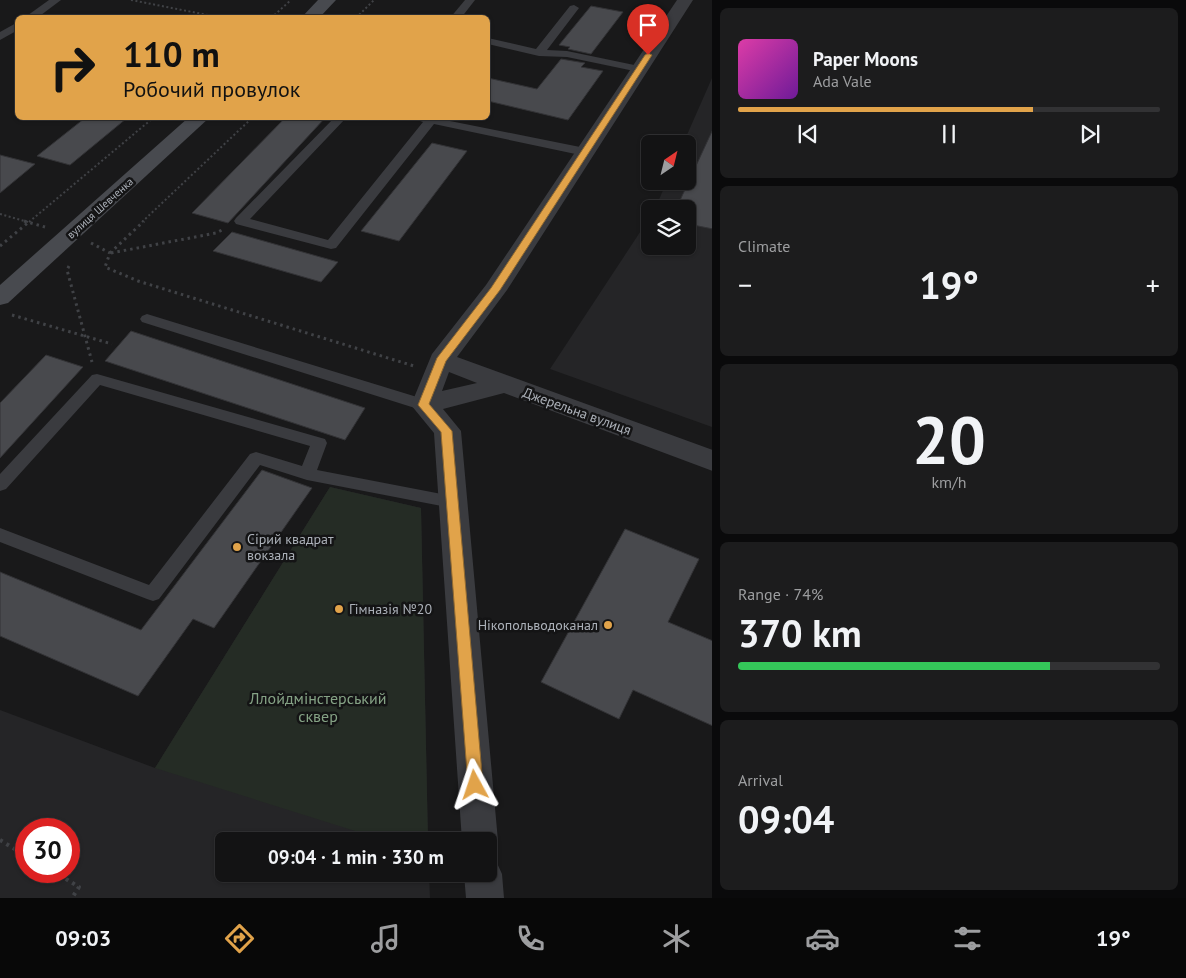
<!DOCTYPE html>
<meta charset="utf-8">
<style>
body{margin:0;font-family:"PT Sans",sans-serif;background:#1c1c1d;color:#f1f3f6;height:100vh;display:flex;flex-direction:column;font-size:19px;white-space:nowrap}
*{box-sizing:border-box;margin:0}
p{font-size:16px;color:#9d9ea0}
.icon{flex:none;width:28px;height:28px;fill:none;stroke:currentColor;stroke-width:2;stroke-linecap:round;stroke-linejoin:round}
.map{position:relative;flex:1;overflow:hidden}
.side{display:flex;flex-direction:column;gap:8px;padding:8px;background:#0a0a0b;width:474px}
.side>*{flex:none}
.banner{position:absolute;left:15px;top:15px;width:475px;height:105px;border-radius:8px;box-shadow:0 1px 4px #0004,0 0 0 1px #323234;background:#e1a34a;color:#111;overflow:hidden}
.needle{width:32px;rotate:35deg}
.tools{position:absolute;left:641px;top:135px;display:grid;gap:10px}
.tools a{display:grid;place-items:center;width:55px;height:55px;border-radius:8px;background:#131314;box-shadow:0 1px 4px #0004,0 0 0 1px #323234;font-size:25px}
.speed{position:absolute;left:15px;top:818px;display:flex;gap:10px;font-size:25px;font-weight:700;text-align:center}
.speed>*{display:grid;place-content:center;width:65px;height:65px;border-radius:50%;background:#131314;box-shadow:0 1px 4px #0004,0 0 0 1px #323234;line-height:1}
.speed .limit{border:8px solid #d22;background:#fff;color:#111}
.pin{position:absolute;display:grid;place-items:center;width:42px;height:42px;color:#fff;margin:-51px -21px;border-radius:50% 50% 50% 0;rotate:-45deg;box-shadow:0 0 5px #0007}
.pin .icon{rotate:45deg}
.me{position:absolute;width:55px;margin:-28px;rotate:355deg;stroke-linejoin:round;filter:drop-shadow(0 0 4px #0008)}
.turn{display:flex;align-items:center;gap:18px;height:105px;padding:0 25px;font-size:22px}
.turn .icon{width:65px;height:65px;stroke-width:2.5}
.turn b{display:block;font-size:35px;line-height:42px}
.big{font-size:38px;font-weight:700;line-height:1.1}
.side .tile{flex:1;display:flex;flex-direction:column;justify-content:center;gap:8px;min-width:0;padding:0 18px;border-radius:8px;background:#1c1c1d}
.side .dial{align-items:center;gap:0}
.dial b{font-size:65px;line-height:1}
.song{display:flex;align-items:center;gap:15px}
.cover{width:60px;height:60px;border-radius:8px;background:linear-gradient(135deg,hsl(320 70% 55%),hsl(280 70% 35%))}
.played{height:5px;border-radius:2px;background:linear-gradient(90deg,#e1a34a 70%,#323234 70%)}
.keys{display:flex;justify-content:space-around;direction:ltr}
.heat{display:flex;justify-content:space-between;align-items:center;font-size:28px;direction:ltr}
.charge{height:8px;border-radius:4px;background:linear-gradient(90deg,#34c759 74%,#323234 0)}
.trip{position:absolute;left:215px;top:832px;width:282px;height:50px;border-radius:8px;background:#131314;box-shadow:0 1px 4px #0004,0 0 0 1px #323234;font-weight:700;line-height:50px;text-align:center}
.tabs{display:flex;height:80px;justify-content:space-around;align-items:center;background:#080808;color:#9d9ea0}
.tabs .icon{width:35px;height:35px}
.tabs .current{color:#e1a34a}
.tabs b{font-size:22px;color:#f1f3f6}
main{display:flex;flex:1;min-height:0}
.map>svg:first-child{display:block}
</style>
<main>
<div class="map">
<svg width="713" height="898" viewBox="0 0 713 898">
<rect width="100%" height="100%" fill="#19191a"/>
<!-- built -->
<g fill="#252527" fill-rule="evenodd">
<polygon points="712,78 712,427 550,369 650,217 650,246 688,246 688,209 655,209 667,181 688,181 688,144 683,144"/>
<path d="M 330,487 L 421,508 L 428,841 L 224,841 L 224,874 L 429,874 L 430,898 L 0,898 L 0,710 L 155,768 ZM 26,829 L 69,829 L 69,871 L 26,871 Z"/>
</g>
<!-- green -->
<polygon fill="#252c25" points="330,487 421,508 428,841 387,841 155,768"/>
<!-- building -->
<g fill="#48494d" stroke="#333336">
<polygon points="591,6 623,12 591,54 568,49 570,47 559,45"/>
<polygon points="561,59 585,63 581,67 603,71 568,120 488,101 488,78 537,89"/>
<polygon points="85,118 127,118 70,165 37,156"/>
<polygon points="285,118 325,118 228,223 192,213"/>
<polygon points="713,129 713,229 688,224 688,209 676,209"/>
<polygon points="432,143 467,151 399,241 361,231"/>
<polygon points="0,155 35,164 0,193"/>
<polygon points="232,232 338,262 321,282 213,251"/>
<polygon points="131,331 365,408 345,440 105,361"/>
<polygon points="46,355 83,367 0,458 0,403"/>
<polygon points="262,470 312,488 214,628 193,619 138,696 0,636 0,572 141,630"/>
<polygon points="625,529 699,559 668,622 713,641 713,726 633,690 619,719 541,682"/>
</g>
<g fill="none" stroke-linecap="round" stroke-linejoin="round">
<!-- path-far2 -->
<g stroke="#404246" stroke-width="2" stroke-dasharray="2 2.5" stroke-linecap="butt">
<polyline points="131,0 223,18"/>
<polyline points="271,18 291,0"/>
<polyline points="356,18 374,0"/>
<polyline points="0,214 28,222"/>
<polyline points="29,222 153,118"/>
<polyline points="142,222 252,118"/>
</g>
<!-- path-far1 -->
<g stroke="#404246" stroke-width="3" stroke-dasharray="2.5 4" stroke-linecap="butt">
<polyline points="24,221 45,227"/>
<polyline points="91,243 110,253 105,267 138,281 414,366"/>
<polyline points="0,246 30,221"/>
<polyline points="110,253 144,221"/>
<polyline points="111,253 216,233 224,229"/>
<polyline points="69,266 67,270 92,362"/>
<polyline points="12,315 112,344"/>
</g>
<!-- path -->
<g stroke="#404246" stroke-width="4" stroke-dasharray="3 4.5" stroke-linecap="butt">
<polyline points="0,840 26,856"/>
<polyline points="53,871 79,887 72,898"/>
</g>
<!-- lane -->
<g fill="#3a3b3f" fill-rule="evenodd">
<polygon points="49,0 61,0 37,18 24,18"/>
<polygon points="465,0 475,0 461,18 450,18"/>
<polygon points="574,5 579,8 547,50 567,51 639,66 643,67 644,69 643,71 639,72 567,57 539,56 488,44 488,38 536,49 570,6"/>
<polygon points="18,22 18,30 0,40 0,32"/>
<polygon points="334,118 346,118 250,219 328,240 423,122 417,120 416,118 435,118 585,148 591,152 585,156 434,124 336,248 331,249 236,224 234,221 236,218"/>
<polygon points="147,314 430,401 432,405 430,409 424,410 418,409 142,322 140,319 142,316"/>
<polygon points="97,374 325,439 327,443 317,470 452,496 458,498 461,502 458,506 452,508 307,480 260,465 159,599 153,601 147,599 0,542 0,528 149,585 250,454 256,452 302,466 310,446 100,385 6,489 0,491 0,474 92,375"/>
</g>
<!-- street -->
<g fill="#3a3b3f" fill-rule="evenodd">
<path d="M 677,0 L 693,0 L 507,290 L 457,357 L 713,450 L 713,471 L 504,393 L 443,409 L 461,431 L 498,841 L 493,853 L 489,855 L 489,841 L 462,841 L 434,433 L 411,405 L 432,354 L 486,285 ZM 449,372 L 477,383 L 442,391 Z"/>
<polygon points="489,858 496,861 502,874 504,898 466,898 464,874 489,874"/>
</g>
<!-- secondary -->
<g fill="#484a4f" fill-rule="evenodd">
<polygon points="318,0 336,0 319,18 301,18"/>
<polygon points="188,118 209,118 8,303 0,305 0,285"/>
</g>
</g>
<!-- route -->
<polygon fill="#e1a34a" stroke="#926a30" points="648,53 652,55 500,290 446,361 429,404 452,431 483,785 481,789 475,791 470,789 468,785 441,432 418,405 437,358 491,288 645,55"/>
<!-- markers -->
<g fill="#e1a34a" stroke="#141415" stroke-width="2">
<circle cx="237" cy="547" r="5"/>
<circle cx="339" cy="609" r="5"/>
<circle cx="608" cy="625" r="5"/>
</g>
<g text-anchor="middle" stroke-width="5" stroke-linejoin="round" paint-order="stroke">
<!-- far-street labels -->
<g font-size="11" fill="#acb1b9" stroke="#141415">
<text transform="translate(100 208) rotate(-42)" y="4">вулиця Шевченка</text>
</g>
<!-- street labels -->
<g font-size="14" fill="#acb1b9" stroke="#141415">
<text transform="translate(577 411) rotate(20)" y="5">Джерельна вулиця</text>
</g>
<!-- poi labels -->
<g font-size="14" fill="#acb1b9" stroke="#141415" text-anchor="start">
<text x="247" y="544">Сірий квадрат<tspan x="247" dy="16">вокзала</tspan></text>
<text x="349" y="614">Гімназія №20</text>
<text x="598" y="630" text-anchor="end">Нікопольводоканал</text>
</g>
<!-- near-park labels -->
<g font-size="16" fill="#85a285" stroke="#141415">
<text x="318" y="704">Ллойдмінстерський<tspan x="318" dy="18">сквер</tspan></text>
</g>
</g>
</svg>
<div class="tools">
<a><svg class="needle" viewBox="-14 -14 28 28"><path d="M0-13l5 13h-10z" fill="#e53935"/><path d="M0 13l5-13h-10z" fill="#9d9ea0"/></svg></a>
<a><svg class="icon" aria-label="layers" viewBox="0 0 24 24"><path d="M12 4l9 5-9 5-9-5zM3 14l9 5 9-5"/></svg></a>
</div>
<div class="speed"><div class="limit">30</div></div>
<div class="pin" style="left:648px;top:55px;background:#d93025"><svg class="icon" aria-label="arrive" viewBox="0 0 24 24"><path d="M6 21V4h12l-3 4 3 4H6"/></svg></div>
<svg class="me" style="left:475px;top:785px" viewBox="-20 -20 40 40"><path d="M0-17L14 15 0 8-14 15z" fill="#e1a34a" stroke="#fff" stroke-width="4"/></svg>
<div class="trip">09:04 · 1 min · 330 m</div>
<div class="banner">
<div class="turn"><svg class="icon" aria-label="right" viewBox="0 0 24 24"><path d="M7 20v-9h11M14 6l5 5-5 5"/></svg><div><b>110 m</b>Робочий провулок</div></div>
</div>
</div>
<section class="side">
<div class="tile">
<div class="song"><i class="cover"></i><div><b>Paper Moons</b><p>Ada Vale</p></div></div>
<div class="played"></div>
<div class="keys"><svg class="icon" aria-label="previous" viewBox="0 0 24 24"><path d="M18 5L8 12l10 7zM5 5v14"/></svg><svg class="icon" aria-label="pause" viewBox="0 0 24 24"><path d="M8 5v14M16 5v14"/></svg><svg class="icon" aria-label="next" viewBox="0 0 24 24"><path d="M6 5l10 7-10 7zM19 5v14"/></svg></div>
</div>
<div class="tile"><p>Climate</p>
<div class="heat"><a>−</a><b class="big">19°</b><a>+</a></div>
</div>
<div class="tile dial"><b>20</b><p>km/h</p></div>
<div class="tile"><p>Range · 74%</p><b class="big">370 km</b><div class="charge"></div></div>
<div class="tile"><p>Arrival</p><b class="big">09:04</b></div>
</section>
</main>
<nav class="tabs">
<b>09:03</b>
<svg class="icon current" aria-label="directions" viewBox="0 0 24 24"><path d="M12 3l9 9-9 9-9-9zM9 14v-3h6M13 9l2 2-2 2"/></svg>
<svg class="icon" aria-label="music" viewBox="0 0 24 24"><path d="M9 18V5l10-2v13"/><circle cx="6" cy="18" r="3"/><circle cx="16" cy="16" r="3"/></svg>
<svg class="icon" aria-label="phone" viewBox="0 0 24 24"><path d="M5 4h4l2 5-3 2q2 4 5 5l2-3 5 2v4C11 20 4 13 5 4z"/></svg>
<svg class="icon" aria-label="climate" viewBox="0 0 24 24"><path d="M12 3v18M4 7l16 10M4 17L20 7"/></svg>
<svg class="icon" aria-label="car" viewBox="0 0 24 24"><path d="M5 17H2v-5l4-1 3-4h7l3 4 3 1v5h-3M9 17h6M6 11h13"/><circle cx="7" cy="17" r="2"/><circle cx="17" cy="17" r="2"/></svg>
<svg class="icon" aria-label="filters" viewBox="0 0 24 24"><path d="M4 7h16M4 17h16"/><circle cx="9" cy="7" r="2"/><circle cx="15" cy="17" r="2"/></svg>
<b>19°</b>
</nav>
